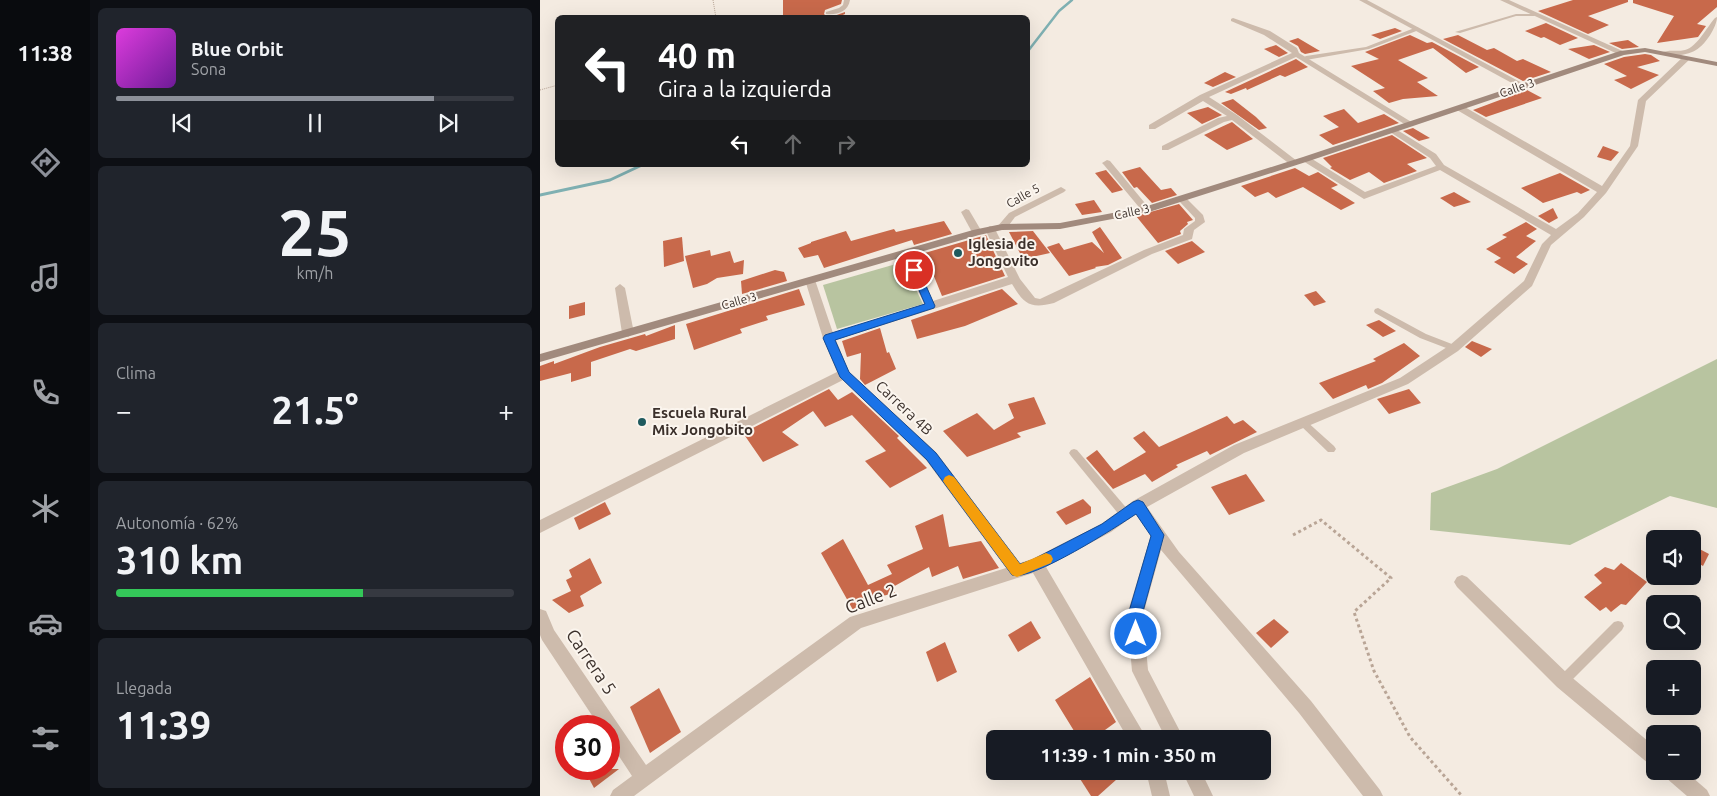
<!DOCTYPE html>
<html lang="es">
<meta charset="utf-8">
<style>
body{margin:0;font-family:Ubuntu,sans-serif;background:#20242c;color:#f1f3f6;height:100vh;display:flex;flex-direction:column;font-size:19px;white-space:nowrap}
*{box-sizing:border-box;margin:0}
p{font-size:16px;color:#9ea1a6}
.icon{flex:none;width:28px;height:28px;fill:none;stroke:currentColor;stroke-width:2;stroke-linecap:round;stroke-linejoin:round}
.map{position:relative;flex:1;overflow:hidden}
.sheet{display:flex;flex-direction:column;gap:8px;padding:8px;background:#0d0f14;width:450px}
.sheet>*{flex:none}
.banner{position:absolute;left:15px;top:15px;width:475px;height:152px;border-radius:8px;box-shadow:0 5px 20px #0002;background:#202124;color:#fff;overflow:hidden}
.buttons{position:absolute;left:1106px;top:530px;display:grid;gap:10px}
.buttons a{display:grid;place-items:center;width:55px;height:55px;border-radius:8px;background:#171b24;box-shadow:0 5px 20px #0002;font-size:25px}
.speed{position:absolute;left:15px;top:715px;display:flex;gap:10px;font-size:25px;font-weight:700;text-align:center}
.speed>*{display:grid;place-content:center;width:65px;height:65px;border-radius:50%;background:#171b24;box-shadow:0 5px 20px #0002;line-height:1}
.speed .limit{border:8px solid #d22;background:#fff;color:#111}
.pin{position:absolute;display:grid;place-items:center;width:42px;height:42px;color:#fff;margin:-21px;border:2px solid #fff;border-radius:50%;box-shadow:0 1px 5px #0007}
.me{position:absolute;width:55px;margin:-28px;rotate:0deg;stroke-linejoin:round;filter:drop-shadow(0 0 4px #0008)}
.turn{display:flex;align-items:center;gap:18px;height:105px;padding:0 20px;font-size:22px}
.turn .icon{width:65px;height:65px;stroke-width:2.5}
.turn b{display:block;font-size:35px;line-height:42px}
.lanes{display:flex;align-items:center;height:48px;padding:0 20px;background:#0003;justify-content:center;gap:25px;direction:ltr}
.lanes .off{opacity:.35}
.big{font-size:38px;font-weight:700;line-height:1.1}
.sheet .tile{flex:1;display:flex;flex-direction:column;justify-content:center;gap:8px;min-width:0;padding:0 18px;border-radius:8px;background:#20242c}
.sheet .dial{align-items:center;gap:0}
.dial b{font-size:65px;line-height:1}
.song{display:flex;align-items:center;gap:15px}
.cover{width:60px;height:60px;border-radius:8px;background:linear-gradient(135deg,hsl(300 70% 55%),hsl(280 70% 35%))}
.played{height:5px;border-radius:2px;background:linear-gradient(90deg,#8c9099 80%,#363941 80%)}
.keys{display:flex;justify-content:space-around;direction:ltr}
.heat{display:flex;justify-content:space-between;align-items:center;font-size:28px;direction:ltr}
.charge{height:8px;border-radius:4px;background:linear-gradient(90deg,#34c759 62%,#363941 0)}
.trip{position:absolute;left:446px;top:730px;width:285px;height:50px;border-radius:8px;background:#171b24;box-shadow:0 5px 20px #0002;font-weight:700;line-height:50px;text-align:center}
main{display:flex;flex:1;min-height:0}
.menu{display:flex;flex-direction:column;width:90px;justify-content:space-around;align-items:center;background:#090b0e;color:#9ea1a6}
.menu .icon{width:35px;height:35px}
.menu .current{color:#8c9099}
.menu b{font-size:22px;color:#f1f3f6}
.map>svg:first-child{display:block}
</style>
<main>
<nav class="menu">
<b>11:38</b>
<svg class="icon current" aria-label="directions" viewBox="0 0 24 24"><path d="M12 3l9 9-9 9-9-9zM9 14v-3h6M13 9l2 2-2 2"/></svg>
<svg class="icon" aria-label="music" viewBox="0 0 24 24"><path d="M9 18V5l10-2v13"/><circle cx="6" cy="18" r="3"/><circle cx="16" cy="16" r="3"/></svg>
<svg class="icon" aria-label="phone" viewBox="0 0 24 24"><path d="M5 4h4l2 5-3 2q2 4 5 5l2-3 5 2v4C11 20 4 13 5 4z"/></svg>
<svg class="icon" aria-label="climate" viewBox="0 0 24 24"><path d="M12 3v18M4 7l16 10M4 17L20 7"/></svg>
<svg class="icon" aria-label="car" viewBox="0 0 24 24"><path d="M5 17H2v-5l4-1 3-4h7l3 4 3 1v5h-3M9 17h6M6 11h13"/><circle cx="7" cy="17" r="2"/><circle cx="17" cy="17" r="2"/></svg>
<svg class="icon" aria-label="filters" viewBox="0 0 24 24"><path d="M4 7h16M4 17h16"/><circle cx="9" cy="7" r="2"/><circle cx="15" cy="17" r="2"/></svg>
</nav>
<section class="sheet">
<div class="tile">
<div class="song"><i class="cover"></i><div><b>Blue Orbit</b><p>Sona</p></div></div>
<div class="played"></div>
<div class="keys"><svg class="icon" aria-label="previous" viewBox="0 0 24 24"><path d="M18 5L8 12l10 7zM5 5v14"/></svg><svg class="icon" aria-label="pause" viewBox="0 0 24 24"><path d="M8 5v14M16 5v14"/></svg><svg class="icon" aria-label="next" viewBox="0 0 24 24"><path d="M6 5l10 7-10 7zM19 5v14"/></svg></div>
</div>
<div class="tile dial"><b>25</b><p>km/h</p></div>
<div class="tile"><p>Clima</p>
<div class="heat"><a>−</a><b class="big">21.5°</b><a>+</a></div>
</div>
<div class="tile"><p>Autonomía · 62%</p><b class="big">310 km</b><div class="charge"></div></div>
<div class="tile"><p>Llegada</p><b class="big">11:39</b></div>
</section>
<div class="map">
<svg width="1177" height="796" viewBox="0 0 1177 796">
<rect width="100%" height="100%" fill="#f4ebe1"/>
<!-- green -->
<g fill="#b8c4a0">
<polygon points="363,262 383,304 297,329 283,285"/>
<polygon points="1177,359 1177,508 1130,496 1030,545 890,530 891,493 957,469"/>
</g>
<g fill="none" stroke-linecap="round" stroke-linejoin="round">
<!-- stream-far1 -->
<polyline stroke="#7fb0b2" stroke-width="2.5" points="488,51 519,11 532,0"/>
<!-- stream -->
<polyline stroke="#7fb0b2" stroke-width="3" points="0,195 70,180 102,165"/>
</g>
<!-- building -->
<g fill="#c8694b">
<polygon points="243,0 302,0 301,4 285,10 284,14 286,16 294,16 305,12 305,14 296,18 243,18"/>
<polygon points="1033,0 1088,0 1088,2 1048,16 1069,25 1048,34 998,11"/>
<polygon points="1093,0 1177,0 1177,7 1157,24 1166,26 1158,37 1117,43 1134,16 1093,3"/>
<polygon points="1006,23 1038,38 1020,45 1004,37 1001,38 985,31"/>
<polygon points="855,28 862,31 840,39 831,35"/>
<polygon points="870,35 887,43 892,42 939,67 926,73 893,48 858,60 888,78 877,82 898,96 863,99 849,103 833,91 845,88 811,66 839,59 825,52"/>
<polygon points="918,35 947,50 954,48 977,61 983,59 1011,72 983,81 903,39"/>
<polygon points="758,38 780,51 765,54 761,52 758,46 749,41"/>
<polygon points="1088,40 1099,47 1082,49 1069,43"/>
<polygon points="736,45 748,53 739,57 724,49"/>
<polygon points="1054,45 1070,52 1049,59 1028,49"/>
<polygon points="1105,54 1111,55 1120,61 1097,67 1119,75 1091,89 1074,80 1087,76 1064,64 1084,57"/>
<polygon points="756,59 768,67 745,77 740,75 707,90 706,88 691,94 685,92"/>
<polygon points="685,72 696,77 673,87 664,83"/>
<polygon points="987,90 1002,98 946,117 933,110"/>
<polygon points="693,99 716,117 727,128 719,130 681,103"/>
<polygon points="668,107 682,115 662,124 647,113"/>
<polygon points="804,109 818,123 844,114 859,123 793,145 779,135 799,127 783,116"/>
<polygon points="692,122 713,139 687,150 664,135"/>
<polygon points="873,128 890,138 879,141 863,131"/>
<polygon points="852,135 887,158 867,164 877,171 844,183 829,172 810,180 790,168 792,167 783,158"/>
<polygon points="1063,146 1079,152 1071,161 1057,157"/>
<polygon points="600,167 621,190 631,188 637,195 612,203 597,187 594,188 582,172"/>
<polygon points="755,168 769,176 778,172 798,185 791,188 815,203 801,210 763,187 736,198 728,192 715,197 701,186"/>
<polygon points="566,170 583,190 572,193 555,173"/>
<polygon points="1020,173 1050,190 1041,194 1037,192 1003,203 981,188"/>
<polygon points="914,192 931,202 914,207 900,198"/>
<polygon points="554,200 562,212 542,215 535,204"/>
<polygon points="639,204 653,220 647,222 648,224 640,231 641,234 618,243 596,216"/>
<polygon points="1013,208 1018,218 1009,223 998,216"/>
<polygon points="404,221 412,234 374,245 372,240 284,268 278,255 264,258 258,248 271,243 271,242 306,231 311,241 354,229 356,232"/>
<polygon points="986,222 997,229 986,236 996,241 976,257 988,264 974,274 954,262 961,258 946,249 967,237 962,235"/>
<polygon points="560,227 582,258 568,265 555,267 556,268 529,276 507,247 519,243 524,250 552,242 564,253 552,232"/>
<polygon points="493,231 510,253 483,259 469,232"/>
<polygon points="446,235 465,276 402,296 391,269 385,271 378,255"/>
<polygon points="142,237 144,261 124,267 123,241"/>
<polygon points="652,241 665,252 638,264 625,251"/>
<polygon points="170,250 171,256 190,251 194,263 204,260 203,274 177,278 167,284 153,288 145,256"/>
<polygon points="235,270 244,272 247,281 202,294 201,281"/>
<polygon points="259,289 265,305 226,316 228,320 200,329 202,333 154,350 146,324"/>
<polygon points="462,289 478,304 425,326 377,339 371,320"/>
<polygon points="776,291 786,302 774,306 764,295"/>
<polygon points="45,302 45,315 29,319 29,306"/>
<polygon points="839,320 856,331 843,337 826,325"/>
<polygon points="135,325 135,339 96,351 90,349 51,362 51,376 31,382 31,373 0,381 0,366 14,361 14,364 60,347 105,334 106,336"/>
<polygon points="340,328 347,353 349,352 356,369 325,385 320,379 321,353 307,357 302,341"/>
<polygon points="932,341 952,349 941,357 925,347"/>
<polygon points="864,343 880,356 842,383 828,389 826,385 793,399 779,383 836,361 833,359"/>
<polygon points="289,389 298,400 312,392 359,436 357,438 387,468 350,488 325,461 346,451 312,415 285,427 273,411 242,432 259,445 223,462 203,433"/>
<polygon points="869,389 881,403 849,414 837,399"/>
<polygon points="494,397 506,424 477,433 481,437 427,457 403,431 437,413 454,430 474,418 468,404"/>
<polygon points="687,416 694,424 703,420 717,432 670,455 667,451 636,465 638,467 612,482 605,474 573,489 546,458 557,450 574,471 606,452 593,438 604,431 619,447"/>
<polygon points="706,474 725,501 689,515 671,487"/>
<polygon points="543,499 551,507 551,513 526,525 516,512"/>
<polygon points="65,502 71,514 39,530 34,518"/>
<polygon points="403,514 409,547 441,541 459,568 423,579 418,566 392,577 389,567 351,588 355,593 334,598 337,604 313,610 281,553 303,539 328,585 352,574 347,565 383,549 375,526"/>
<polygon points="1152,545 1169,554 1163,566 1152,560"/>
<polygon points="50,558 62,583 40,596 44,606 29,613 12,600 31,591 26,580 32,577 29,570"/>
<polygon points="1081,563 1107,582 1086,605 1081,604 1071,612 1066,607 1060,611 1044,597 1062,583 1054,575 1065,567 1074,570"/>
<polygon points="734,619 749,632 731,648 716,633"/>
<polygon points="491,621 501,638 478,652 468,635"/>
<polygon points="405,642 417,672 397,682 386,652"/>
<polygon points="550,677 576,722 565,730 571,739 539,739 515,700"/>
<polygon points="119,688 141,732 110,753 90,707"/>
<polygon points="44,769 79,769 54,788"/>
<polygon points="535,771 586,771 558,796 551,796"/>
</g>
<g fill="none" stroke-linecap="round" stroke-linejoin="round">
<!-- path-far1 -->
<g stroke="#b9a596" stroke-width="1" stroke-dasharray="1 1" stroke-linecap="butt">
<polyline points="173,0 176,18"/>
<polyline points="0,90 18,85"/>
</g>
<!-- path -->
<polyline stroke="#b9a596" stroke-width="3" stroke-dasharray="3 3" stroke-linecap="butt" points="753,535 781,520 851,578 814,612 834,671 870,737 922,796"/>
<!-- lane -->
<g fill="#cdbbac" fill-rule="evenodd">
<polygon points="976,14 994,14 996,15 994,16 976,16 920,33 915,32"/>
<polygon points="877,27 880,29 879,30 829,49 766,60 763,58 766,56 826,47"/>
<polygon points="838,308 886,334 917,346 918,348 914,351 880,338 835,313 834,311 835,309"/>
<polygon points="762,419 765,420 794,446 796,449 794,452 788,452 759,424 758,422 759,420"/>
<polygon points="534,449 537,450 589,511 590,514 589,517 585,518 581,517 531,456 529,453 531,450"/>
<polygon points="1078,621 1082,622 1084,626 1082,630 1027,685 1023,687 1019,685 1017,681 1019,677 1074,622"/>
</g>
<!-- street -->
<g fill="#cdbbac" fill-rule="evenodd">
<path d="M 304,0 L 310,0 C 308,12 297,15 286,14 L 286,12 L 299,8 L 303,5 Z"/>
<polygon points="819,0 827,0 988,86 981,88"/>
<polygon points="960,0 969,0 1087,53 1080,55"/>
<path d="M 1177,17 C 1177,27 1165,45 1156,50 C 1148,55 1129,58 1121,53 C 1128,49 1137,52 1145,50 C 1157,47 1167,27 1175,18 Z"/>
<polygon points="693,18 730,31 757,48 759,53 873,123 866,125 756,57 669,97 697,115 757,161 757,165 751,165 692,120 684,122 628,150 622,150 622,146 678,118 687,116 663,101 615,129 609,129 609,125 660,95 752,53 724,35 691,21 691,19"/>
<path d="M 1144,56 L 1151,58 L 1106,101 L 1098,146 L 1066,193 L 1044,217 L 1011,245 L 992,286 L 918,351 L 868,384 L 704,453 L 607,507 L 639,552 L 771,701 L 840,790 L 843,796 L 823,796 L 759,713 L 621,550 L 603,615 L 608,670 L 644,739 L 626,739 L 592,671 L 587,615 L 611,535 L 596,514 L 571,532 L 506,567 L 607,739 L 588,739 L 493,573 L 321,628 L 94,796 L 70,796 L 73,790 L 92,776 L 69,741 L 69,726 L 59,726 L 2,640 L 0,635 L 0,609 L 6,611 L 14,630 L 106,765 L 310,617 L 466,568 L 386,460 L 303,380 L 0,533 L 0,520 L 297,372 L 283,338 L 265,280 L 266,278 L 274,278 L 275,280 L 293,333 L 384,304 L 361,252 L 362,250 L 370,250 L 371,252 L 393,301 L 468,277 L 445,229 L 450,226 L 454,227 L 480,279 L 495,298 L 500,299 L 604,250 L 643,235 L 644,229 L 655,221 L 655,218 L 639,201 L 639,197 L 645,197 L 663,215 L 665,222 L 654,230 L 652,239 L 612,254 L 514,303 C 490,309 484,304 472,284 L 296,340 L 309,372 L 396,452 L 480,563 L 492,559 L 561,524 L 593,501 L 694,445 L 860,378 L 910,345 L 984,281 L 1002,244 L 1011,235 L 900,170 L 824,199 L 763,161 L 763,157 L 769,157 L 825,192 L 896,166 L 890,158 L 847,130 L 854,128 L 896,154 L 904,165 L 1016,229 L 1038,213 L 1057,192 L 917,110 L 917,106 L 923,106 L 1062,186 L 1090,146 L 1098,100 Z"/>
<polygon points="567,160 570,161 609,208 609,212 603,212 564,165 562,163"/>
<polygon points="521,187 526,190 524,192 475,217 466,229 458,229 457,227 469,213"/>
<polygon points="426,209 429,210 442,232 441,234 437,235 433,234 421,212"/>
<polygon points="80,284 85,288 94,333 88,337 82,333 75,288"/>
<polygon points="922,575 927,577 1029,675 1115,747 1115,767 1109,764 1017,687 917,587 914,582 917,577"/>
<polygon points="606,771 624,771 630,796 612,796"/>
<polygon points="642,771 661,771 673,796 654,796"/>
<polygon points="1122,771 1145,771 1167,790 1170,796 1147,796 1125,777"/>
</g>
<!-- secondary -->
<polygon fill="#a18a7d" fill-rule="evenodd" points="1105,48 1177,62 1177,66 1105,52 1084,55 769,161 609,212 520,229 462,230 439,235 0,362 0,354 433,230 462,224 520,223 604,207 763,157 1080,51"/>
</g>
<!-- route -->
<path fill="#1a73e8" stroke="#114b97" d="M 374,267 L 379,270 L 395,306 L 394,308 L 295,340 L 309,372 L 396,453 L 480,564 L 492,560 L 562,524 L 593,502 L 598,500 L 603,502 L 624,535 L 602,615 L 604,634 L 602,639 L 596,641 L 591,639 L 588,615 L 611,536 L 596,514 C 578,526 491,582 472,575 L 387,460 L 300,377 L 283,338 L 285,335 L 385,304 L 370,270 Z"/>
<!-- slow -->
<polygon fill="#f59e0b" points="409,475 414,477 480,564 506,553 511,555 513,559 511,563 477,577 472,575 405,484 403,481 405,477"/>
<!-- markers -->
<g fill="#1f5a5e" stroke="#fbf5ee" stroke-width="2">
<circle cx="418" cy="253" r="5"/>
<circle cx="102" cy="422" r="5"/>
</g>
<g text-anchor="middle" stroke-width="4" stroke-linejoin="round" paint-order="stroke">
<!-- far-street labels -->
<g font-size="12" fill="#3b302b" stroke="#fbf5ee">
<text transform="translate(977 88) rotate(-19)" y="4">Calle 3</text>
<text transform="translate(483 196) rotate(-29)" y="4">Calle 5</text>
<text transform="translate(592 212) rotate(-12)" y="4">Calle 3</text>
<text transform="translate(199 301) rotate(-16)" y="4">Calle 3</text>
</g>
<!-- poi labels -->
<g font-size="15" font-weight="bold" fill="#3b302b" stroke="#fbf5ee" text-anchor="start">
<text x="428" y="249">Iglesia de<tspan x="428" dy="17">Jongovito</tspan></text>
<text x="112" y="418">Escuela Rural<tspan x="112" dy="17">Mix Jongobito</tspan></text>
</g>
<!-- street labels -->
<g font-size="15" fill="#3b302b" stroke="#fbf5ee">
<text transform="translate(364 408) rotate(43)" y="5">Carrera 4B</text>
</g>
<!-- near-street labels -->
<g font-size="18" fill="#3b302b" stroke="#fbf5ee">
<text transform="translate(331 599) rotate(-21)" y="6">Calle 2</text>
<text transform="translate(51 662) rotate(56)" y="6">Carrera 5</text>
</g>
</g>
</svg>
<div class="buttons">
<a><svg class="icon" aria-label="sound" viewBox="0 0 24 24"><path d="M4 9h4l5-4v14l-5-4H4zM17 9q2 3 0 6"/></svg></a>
<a><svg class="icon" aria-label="search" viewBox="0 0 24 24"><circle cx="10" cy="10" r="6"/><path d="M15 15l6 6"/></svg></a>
<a>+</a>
<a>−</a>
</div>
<div class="speed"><div class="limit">30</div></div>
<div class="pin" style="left:374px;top:270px;background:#d93025"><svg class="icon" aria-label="arrive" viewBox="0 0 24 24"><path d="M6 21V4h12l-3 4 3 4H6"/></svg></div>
<svg class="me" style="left:596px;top:634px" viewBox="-20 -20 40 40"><circle r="17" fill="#1a73e8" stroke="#fff" stroke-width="3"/><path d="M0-11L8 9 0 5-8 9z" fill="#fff"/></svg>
<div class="trip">11:39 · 1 min · 350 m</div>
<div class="banner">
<div class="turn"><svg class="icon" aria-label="left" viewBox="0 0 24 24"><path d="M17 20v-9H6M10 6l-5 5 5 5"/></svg><div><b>40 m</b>Gira a la izquierda</div></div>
<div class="lanes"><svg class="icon" aria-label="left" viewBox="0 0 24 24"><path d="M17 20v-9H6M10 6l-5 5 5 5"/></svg><svg class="icon off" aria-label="ahead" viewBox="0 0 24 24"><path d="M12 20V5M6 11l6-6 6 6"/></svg><svg class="icon off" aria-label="right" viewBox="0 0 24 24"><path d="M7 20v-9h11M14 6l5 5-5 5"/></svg></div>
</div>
</div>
</main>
